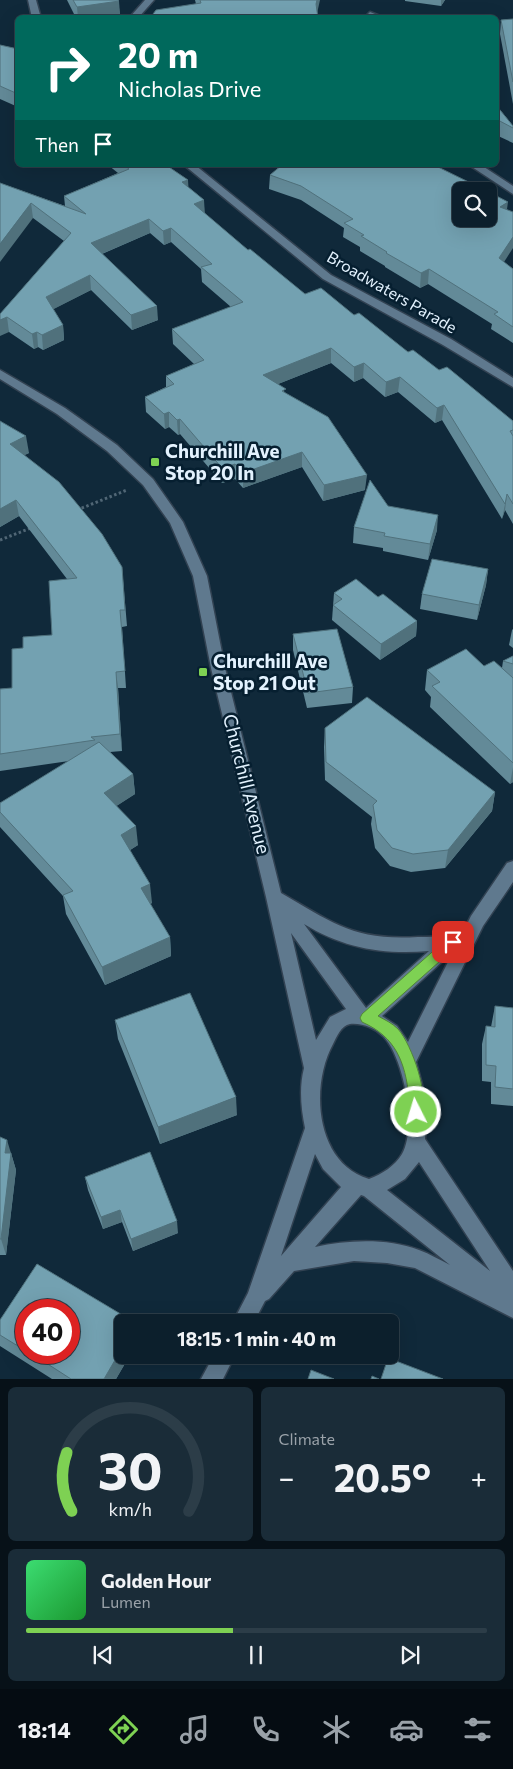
<!DOCTYPE html>
<meta charset="utf-8">
<style>
body{margin:0;font-family:Commissioner,sans-serif;background:#1a2c38;color:#f1f3f6;height:100vh;display:flex;flex-direction:column;font-size:19px;white-space:nowrap}
*{box-sizing:border-box;margin:0}
p{font-size:16px;color:#9aa2a9}
.icon{flex:none;width:28px;height:28px;fill:none;stroke:currentColor;stroke-width:2;stroke-linecap:round;stroke-linejoin:round}
.map{position:relative;height:1379px;overflow:hidden}
.panel{display:flex;flex-direction:column;gap:8px;padding:8px;background:#071118;flex:1}
.panel>*{flex:none}
.banner{position:absolute;left:15px;top:15px;width:484px;height:152px;border-radius:8px;box-shadow:0 5px 20px #0002,0 0 0 1px #2c3d48;background:#00695c;color:#fff;overflow:hidden}
.tools{position:absolute;left:452px;top:182px;display:grid;gap:10px}
.tools a{display:grid;place-items:center;width:45px;height:45px;border-radius:8px;background:#0c1f2c;box-shadow:0 5px 20px #0002,0 0 0 1px #2c3d48;font-size:25px}
.speed{position:absolute;left:15px;top:1299px;display:flex;gap:10px;font-size:25px;font-weight:700;text-align:center}
.speed>*{display:grid;place-content:center;width:65px;height:65px;border-radius:50%;background:#0c1f2c;box-shadow:0 5px 20px #0002,0 0 0 1px #2c3d48;line-height:1}
.speed .limit{border:8px solid #d22;background:#fff;color:#111}
.pin{position:absolute;display:grid;place-items:center;width:42px;height:42px;color:#fff;margin:-21px;border-radius:10px;box-shadow:0 2px 8px #0006}
.me{position:absolute;width:55px;margin:-28px;rotate:355deg;stroke-linejoin:round;filter:drop-shadow(0 0 4px #0008)}
.turn{display:flex;align-items:center;gap:18px;height:105px;padding:0 20px;font-size:22px}
.turn .icon{width:65px;height:65px;stroke-width:2.5}
.turn b{display:block;font-size:35px;line-height:42px}
.then{display:flex;align-items:center;height:48px;padding:0 20px;background:#0003;gap:10px;font-size:19px}
.big{font-size:38px;font-weight:700;line-height:1.1}
.panel .card{flex:1;display:flex;flex-direction:column;justify-content:center;gap:8px;min-width:0;padding:0 18px;border-radius:8px;background:#1a2c38}
.panel .dial{align-items:center;gap:0}
.dial svg{height:130px;overflow:visible;fill:none;stroke:#2c3d48;stroke-width:7;stroke-linecap:round;text-anchor:middle}
.dial text{fill:#f1f3f6;stroke:none}
.song{display:flex;align-items:center;gap:15px}
.cover{width:60px;height:60px;border-radius:8px;background:linear-gradient(135deg,hsl(140 70% 55%),hsl(130 70% 35%))}
.played{height:5px;border-radius:2px;background:linear-gradient(90deg,#7ed153 45%,#2c3d48 45%)}
.keys{display:flex;justify-content:space-around;direction:ltr}
.heat{display:flex;justify-content:space-between;align-items:center;font-size:28px;direction:ltr}
.panel .tiles{flex:1;display:grid;gap:8px;grid-template-columns:1fr 1fr}
.card:last-child{grid-column:span 2}
.trip{position:absolute;left:114px;top:1314px;width:285px;height:50px;border-radius:8px;background:#0c1f2c;box-shadow:0 5px 20px #0002,0 0 0 1px #2c3d48;font-weight:700;line-height:50px;text-align:center}
.tabs{display:flex;height:80px;justify-content:space-around;align-items:center;background:#050c12;color:#9aa2a9}
.tabs .icon{width:35px;height:35px}
.tabs .current{color:#7ed153}
.tabs b{font-size:22px;color:#f1f3f6}
.map>svg:first-child{display:block}
</style>
<div class="map">
<svg width="513" height="1379" viewBox="0 0 513 1379">
<rect width="100%" height="100%" fill="#10293a"/>
<g fill="none" stroke-linecap="round" stroke-linejoin="round">
<defs>
<g id="minor">
<polygon points="28,0 36,0 41,18 32,18"/>
<polygon points="145,0 154,0 138,18 129,18"/>
<polygon points="370,12 380,16 381,18 364,18"/>
<polygon points="184,165 195,165 331,275 451,339 513,378 513,387 443,345 323,279"/>
<polygon points="469,165 481,165 513,186 513,194"/>
<path d="M 0,370 L 65,408 L 117,445 L 153,479 L 183,522 L 207,576 L 225,668 L 281,893 C 333,923 355,941 418,937 C 429,937 443,937 453,934 L 460,938 L 471,916 L 507,863 L 513,861 L 513,882 L 483,926 L 416,1062 L 424,1092 L 426,1111 L 425,1139 L 513,1271 L 513,1318 L 415,1268 L 387,1263 L 354,1261 L 294,1271 L 269,1299 L 265,1301 L 254,1322 L 233,1322 L 248,1293 L 305,1128 C 301,1108 299,1088 304,1068 L 266,897 L 211,668 L 193,576 L 170,523 L 143,485 L 107,451 L 57,414 L 0,379 ZM 304,924 C 343,948 383,955 429,951 L 366,1008 ZM 291,933 L 346,1009 L 330,1017 L 316,1040 ZM 453,952 L 408,1042 L 397,1026 L 382,1016 ZM 350,1024 C 363,1023 375,1028 384,1037 C 404,1059 417,1128 402,1154 C 395,1166 382,1174 369,1179 C 315,1163 310,1086 333,1044 C 337,1036 341,1026 350,1024 ZM 315,1154 L 323,1169 L 341,1187 L 281,1256 ZM 419,1162 L 490,1271 L 387,1190 L 405,1179 ZM 361,1195 L 364,1196 L 450,1265 C 440,1260 430,1254 419,1250 C 387,1238 348,1240 315,1247 Z"/>
<polygon points="214,1355 235,1355 223,1379 201,1379"/>
</g>
</defs>
<!-- minor casing -->
<use href="#minor" stroke="#324252" stroke-width="3"/>
<!-- path -->
<g stroke="#506675" stroke-width="3" stroke-dasharray="2.5 2.5" stroke-linecap="butt">
<polyline points="77,510 127,490"/>
<polyline points="0,540 31,528"/>
</g>
<!-- minor -->
<use href="#minor" fill="#5f798e" fill-rule="evenodd"/>
</g>
<!-- wall -->
<g fill="#638a98" fill-rule="evenodd">
<polygon points="67,0 118,0 120,15 102,18 76,18"/>
<polygon points="195,0 320,0 196,4"/>
<polygon points="405,0 445,0 441,6 405,1"/>
<polygon points="513,19 513,104 500,34 501,20"/>
<polygon points="0,45 18,49 18,107 0,99"/>
<polygon points="496,105 513,126 513,143 496,135"/>
<polygon points="108,165 166,165 188,180 188,187 204,200 204,213 248,250 305,294 354,315 408,352 439,370 513,421 513,524 505,510 502,519 442,420 435,423 398,392 385,397 363,378 354,382 331,363 278,384 365,490 323,501 302,467 243,488 235,479 222,483 180,434 178,435 169,427 165,429 146,412 145,397 166,387 166,376 194,364 173,344 172,329 231,307 202,282 201,269 171,242 164,245 150,233 102,254 158,320 132,330 91,290 53,309 63,325 64,340 43,350 38,347 34,349 9,332 0,314 64,241 33,218 0,183 65,206 64,196 118,173"/>
<polygon points="267,165 434,165 507,210 504,262 513,269 513,343 491,329 492,324 428,284 420,288 385,267 385,266 360,251 360,247 343,237 344,228 301,200 269,189 270,175 278,168"/>
<polygon points="0,421 29,453 24,455 122,567 127,626 122,627 126,688 118,688 122,751 110,752 133,774 135,794 116,806 138,845 130,850 152,903 150,904 170,937 171,956 105,985 66,914 63,896 0,827 0,803 69,761 0,771 0,689 12,688 23,648 52,635 67,579 19,516 0,527"/>
<polygon points="354,527 437,530 428,560 383,551 383,548 353,543"/>
<polygon points="488,569 486,585 477,620 420,609 422,594"/>
<polygon points="334,593 417,621 416,636 380,660 332,620"/>
<polygon points="513,629 513,648 509,645 512,630"/>
<polygon points="293,634 353,687 352,703 307,708 293,650"/>
<polygon points="513,656 513,782 510,784 430,707 431,697 425,690 427,670 484,666 502,668 503,661"/>
<polygon points="325,728 495,792 492,811 445,868 411,872 390,866 375,848 371,824 372,817 325,780 324,747"/>
<polygon points="495,1006 513,1008 513,1106 491,1104 491,1082 482,1081 482,1044 486,1026 491,1027"/>
<polygon points="115,1020 237,1115 160,1144 118,1039"/>
<polygon points="0,1137 10,1153 11,1153 16,1170 6,1255 0,1255"/>
<polygon points="85,1177 178,1233 133,1251 122,1222 103,1229 88,1190"/>
<path d="M 37,1264 L 134,1322 L 122,1322 L 122,1355 L 130,1355 L 116,1379 L 52,1379 L 0,1346 L 0,1320 ZM 26,1310 L 69,1310 L 69,1352 L 26,1352 Z"/>
</g>
<!-- shaded-wall -->
<g fill="#50717c">
<polygon points="317,0 320,0 316,18 316,4"/>
<polygon points="441,0 445,0 441,6"/>
<polygon points="119,1 120,15 102,18 78,18 77,7"/>
<polygon points="188,180 189,195 182,182"/>
<polygon points="204,200 205,215 194,204"/>
<polygon points="508,202 506,216 500,207"/>
<polygon points="31,203 33,218 0,262 0,244"/>
<polygon points="149,219 150,233 92,258 91,243"/>
<polygon points="171,228 171,242 164,245 163,231"/>
<polygon points="513,237 513,248 497,273 499,258"/>
<polygon points="429,269 428,284 420,288 421,273"/>
<polygon points="90,275 91,290 48,312 46,297"/>
<polygon points="157,306 158,320 132,330 131,315"/>
<polygon points="7,317 9,332 0,336 0,320"/>
<polygon points="63,325 64,340 43,350 42,335"/>
<polygon points="37,332 38,347 34,349 32,334"/>
<polygon points="331,348 331,363 263,390 263,375"/>
<polygon points="364,363 363,378 354,382 354,367"/>
<polygon points="400,377 398,392 385,397 386,382"/>
<polygon points="444,405 442,420 435,423 437,408"/>
<polygon points="169,412 169,427 165,429 164,414"/>
<polygon points="180,419 180,434 178,435 177,420"/>
<polygon points="26,436 29,453 13,461 10,444"/>
<polygon points="302,452 302,467 243,488 243,473"/>
<polygon points="235,464 235,479 222,483 222,468"/>
<polygon points="367,475 365,490 323,501 324,485"/>
<polygon points="507,494 505,510 502,519"/>
<polygon points="16,500 19,516 0,527 0,509"/>
<polygon points="438,515 437,530 428,560 430,544"/>
<polygon points="488,569 486,585 477,620 479,605"/>
<polygon points="417,621 416,636 380,660 381,644"/>
<polygon points="116,672 118,688 122,751 120,734"/>
<polygon points="513,767 513,782 510,784"/>
<polygon points="133,774 135,794 106,813 104,793"/>
<polygon points="495,792 492,811 445,868 448,850"/>
<polygon points="136,826 138,845 124,854 121,835"/>
<polygon points="150,884 152,903 143,907 141,888"/>
<polygon points="170,937 171,956 105,985 102,967"/>
<polygon points="236,1097 237,1115 160,1144 158,1127"/>
<polygon points="7,1140 16,1170 6,1255 1,1239 5,1153"/>
<polygon points="120,1210 122,1222 103,1229 101,1217"/>
<polygon points="177,1221 178,1233 133,1251 131,1239"/>
<polygon points="122,1348 122,1355 130,1355 116,1379 104,1379"/>
</g>
<!-- building -->
<g fill="#73a1b1" stroke="#50717c">
<polygon points="73,0 118,0 119,1 77,7"/>
<polygon points="200,0 317,0 316,4 318,18 150,18 156,10 201,3"/>
<polygon points="513,19 513,82 501,20"/>
<polygon points="0,45 18,49 18,56 16,57 18,58 18,94 0,86"/>
<polygon points="496,105 513,126 513,128 496,119"/>
<polygon points="124,165 166,165 188,180 182,182 204,200 194,204 248,250 250,249 305,294 321,288 354,315 359,313 408,352 413,350 439,370 447,367 513,421 513,430 510,431 513,436 513,504 507,494 505,504 444,405 437,408 400,377 386,382 364,363 354,367 331,348 263,375 286,389 282,391 328,417 367,475 324,485 302,452 243,473 235,464 222,468 180,419 177,420 169,412 164,414 145,397 174,384 166,376 204,360 172,329 243,302 201,267 212,264 171,228 163,231 149,219 91,243 157,306 131,315 90,275 46,297 63,325 42,335 37,332 32,334 7,317 0,320 0,314 71,233 31,203 0,244 0,183 86,214 64,196 129,169"/>
<polygon points="282,165 434,165 487,191 461,191 461,219 489,219 489,192 508,202 500,207 513,212 513,237 499,258 513,269 513,327 494,314 498,312 429,269 421,273 386,253 387,252 361,236 364,235 344,223 353,219 301,186 270,175"/>
<polygon points="0,421 26,436 10,444 59,482 102,534 122,567 125,610 120,610 125,671 116,672 120,734 91,737 95,740 0,754 0,689 12,688 12,649 23,648 23,637 52,635 49,581 77,578 16,500 0,509"/>
<polygon points="370,480 388,506 438,515 430,544 384,536 385,533 354,527"/>
<polygon points="432,559 488,569 479,605 422,594"/>
<polygon points="356,579 378,597 383,594 417,621 381,644 333,605 342,599 334,593"/>
<polygon points="337,629 353,687 308,693 293,634"/>
<polygon points="466,649 484,666 494,661 513,678 513,763 432,686 440,682 427,670"/>
<polygon points="513,656 513,664 503,661"/>
<polygon points="367,697 495,792 448,850 413,854 392,848 377,830 373,805 377,801 326,762 325,728"/>
<polygon points="99,742 133,774 104,793 136,826 121,835 150,884 141,888 170,937 102,967 63,895 73,891 0,812 0,803"/>
<polygon points="190,993 236,1097 158,1127 115,1020"/>
<polygon points="495,1006 513,1008 513,1089 495,1087 496,1066 486,1065 486,1026 495,1027"/>
<polygon points="0,1137 7,1140 5,1153 11,1153 1,1239 0,1239"/>
<polygon points="150,1152 177,1221 131,1239 120,1210 101,1217 85,1177"/>
<polygon points="37,1264 134,1322 122,1322 122,1348 104,1379 71,1379 29,1352 69,1352 69,1310 26,1310 26,1351 0,1335 0,1320"/>
<polygon points="388,1358 443,1379 381,1379"/>
<polygon points="311,1370 334,1379 308,1379"/>
<polygon points="372,1376 379,1379 371,1379"/>
</g>
<!-- route -->
<path fill="#7ed153" stroke="#528836" d="M 453,936 L 457,938 L 459,942 L 457,946 L 378,1016 C 385,1020 392,1023 398,1029 C 412,1045 430,1096 421,1117 L 416,1118 L 411,1117 C 408,1110 410,1104 409,1097 C 405,1062 396,1037 362,1022 L 360,1018 L 362,1014 L 448,938 Z"/>
<!-- markers -->
<g fill="#7ed153" stroke="#061f30" stroke-width="2">
<rect x="150" y="457" width="10" height="10" rx="2.5"/>
<rect x="198" y="667" width="10" height="10" rx="2.5"/>
</g>
<g text-anchor="middle" stroke-width="5" stroke-linejoin="round" paint-order="stroke">
<!-- far-street labels -->
<g font-size="16" fill="#e3f2fe" stroke="#061f30">
<text transform="translate(392 292) rotate(30)" y="6">Broadwaters Parade</text>
</g>
<!-- poi labels -->
<g font-size="19" font-weight="bold" fill="#e3f2fe" stroke="#061f30" text-anchor="start">
<text x="165" y="458">Churchill Ave<tspan x="165" dy="22">Stop 20 In</tspan></text>
<text x="213" y="668">Churchill Ave<tspan x="213" dy="22">Stop 21 Out</tspan></text>
</g>
<!-- street labels -->
<g font-size="19" fill="#e3f2fe" stroke="#061f30">
<text transform="translate(247 784) rotate(76)" y="7">Churchill Avenue</text>
</g>
</g>
</svg>
<div class="tools">
<a><svg class="icon" aria-label="search" viewBox="0 0 24 24"><circle cx="10" cy="10" r="6"/><path d="M15 15l6 6"/></svg></a>
</div>
<div class="speed"><div class="limit">40</div></div>
<div class="pin" style="left:453px;top:942px;background:#d93025"><svg class="icon" aria-label="arrive" viewBox="0 0 24 24"><path d="M6 21V4h12l-3 4 3 4H6"/></svg></div>
<svg class="me" style="left:416px;top:1112px" viewBox="-20 -20 40 40"><circle r="17" fill="#7ed153" stroke="#fff" stroke-width="3"/><path d="M0-11L8 9 0 5-8 9z" fill="#fff"/></svg>
<div class="trip">18:15 · 1 min · 40 m</div>
<div class="banner">
<div class="turn"><svg class="icon" aria-label="right" viewBox="0 0 24 24"><path d="M7 20v-9h11M14 6l5 5-5 5"/></svg><div><b>20 m</b>Nicholas Drive</div></div>
<div class="then">Then<svg class="icon" aria-label="arrive" viewBox="0 0 24 24"><path d="M6 21V4h12l-3 4 3 4H6"/></svg></div>
</div>
</div>
<section class="panel">
<div class="tiles">
<div class="card dial"><svg viewBox="0 0 100 80">
<path d="M14 69A42 42 0 1 1 86 69"/>
<path d="M14 69A42 42 0 0 1 11 33" stroke="#7ed153"/>
<text x="50" y="56" font-size="32" font-weight="700">30</text>
<text x="50" y="72" font-size="11">km/h</text>
</svg></div>
<div class="card"><p>Climate</p>
<div class="heat"><a>−</a><b class="big">20.5°</b><a>+</a></div>
</div>
<div class="card">
<div class="song"><i class="cover"></i><div><b>Golden Hour</b><p>Lumen</p></div></div>
<div class="played"></div>
<div class="keys"><svg class="icon" aria-label="previous" viewBox="0 0 24 24"><path d="M18 5L8 12l10 7zM5 5v14"/></svg><svg class="icon" aria-label="pause" viewBox="0 0 24 24"><path d="M8 5v14M16 5v14"/></svg><svg class="icon" aria-label="next" viewBox="0 0 24 24"><path d="M6 5l10 7-10 7zM19 5v14"/></svg></div>
</div>
</div>
</section>
<nav class="tabs">
<b>18:14</b>
<svg class="icon current" aria-label="directions" viewBox="0 0 24 24"><path d="M12 3l9 9-9 9-9-9zM9 14v-3h6M13 9l2 2-2 2"/></svg>
<svg class="icon" aria-label="music" viewBox="0 0 24 24"><path d="M9 18V5l10-2v13"/><circle cx="6" cy="18" r="3"/><circle cx="16" cy="16" r="3"/></svg>
<svg class="icon" aria-label="phone" viewBox="0 0 24 24"><path d="M5 4h4l2 5-3 2q2 4 5 5l2-3 5 2v4C11 20 4 13 5 4z"/></svg>
<svg class="icon" aria-label="climate" viewBox="0 0 24 24"><path d="M12 3v18M4 7l16 10M4 17L20 7"/></svg>
<svg class="icon" aria-label="car" viewBox="0 0 24 24"><path d="M5 17H2v-5l4-1 3-4h7l3 4 3 1v5h-3M9 17h6M6 11h13"/><circle cx="7" cy="17" r="2"/><circle cx="17" cy="17" r="2"/></svg>
<svg class="icon" aria-label="filters" viewBox="0 0 24 24"><path d="M4 7h16M4 17h16"/><circle cx="9" cy="7" r="2"/><circle cx="15" cy="17" r="2"/></svg>
</nav>
